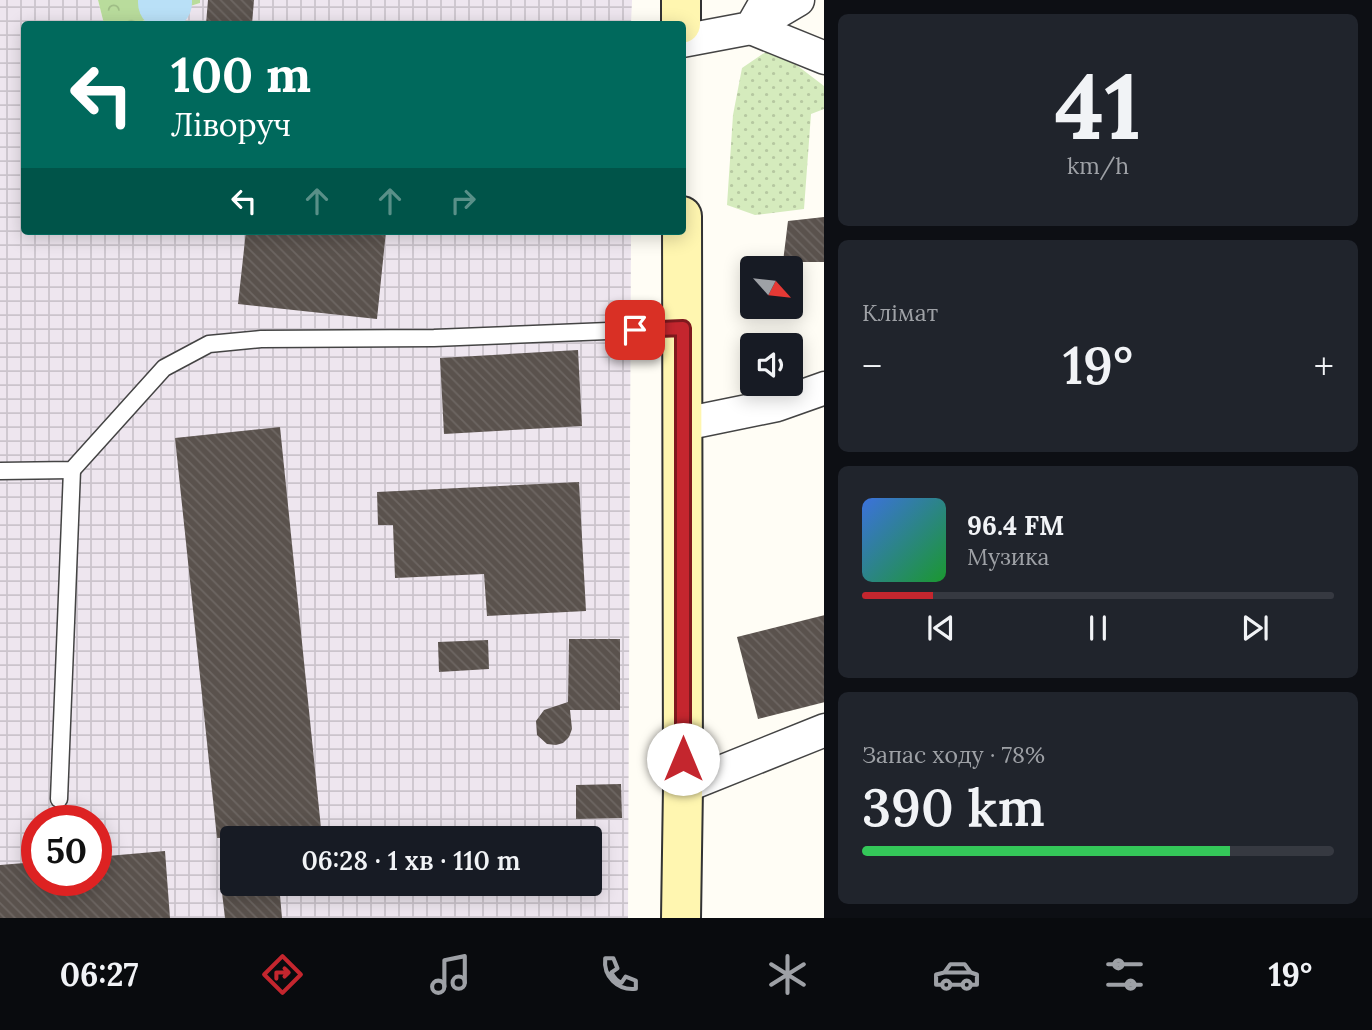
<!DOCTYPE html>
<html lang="uk">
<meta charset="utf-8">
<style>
body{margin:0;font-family:Lora,serif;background:#20242c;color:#f1f3f6;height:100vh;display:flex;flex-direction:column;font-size:26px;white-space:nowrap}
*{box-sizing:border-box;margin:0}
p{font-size:23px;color:#9ea1a6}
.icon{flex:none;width:38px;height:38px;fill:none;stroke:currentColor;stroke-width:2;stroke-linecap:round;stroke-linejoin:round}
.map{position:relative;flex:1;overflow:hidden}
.panel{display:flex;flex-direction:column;gap:14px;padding:14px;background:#0d0f14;width:548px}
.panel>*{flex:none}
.hud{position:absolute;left:21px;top:21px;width:665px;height:214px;border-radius:7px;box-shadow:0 4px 18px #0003;background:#00695c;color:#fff;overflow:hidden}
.needle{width:46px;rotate:117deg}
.controls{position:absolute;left:740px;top:256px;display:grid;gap:14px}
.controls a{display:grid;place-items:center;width:63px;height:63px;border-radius:7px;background:#171b24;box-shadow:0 4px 18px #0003;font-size:35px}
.speed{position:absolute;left:21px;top:805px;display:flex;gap:14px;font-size:35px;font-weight:700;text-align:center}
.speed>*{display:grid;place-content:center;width:91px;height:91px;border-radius:50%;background:#171b24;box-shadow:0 4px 18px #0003;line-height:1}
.speed .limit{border:10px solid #d22;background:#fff;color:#111}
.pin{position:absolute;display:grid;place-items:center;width:60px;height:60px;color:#fff;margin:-30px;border-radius:14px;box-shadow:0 4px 10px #0006}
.me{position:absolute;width:77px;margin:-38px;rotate:0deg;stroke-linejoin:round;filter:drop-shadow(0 0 5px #0008)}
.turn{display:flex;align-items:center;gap:24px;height:147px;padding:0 35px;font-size:32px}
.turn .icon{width:91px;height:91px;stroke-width:2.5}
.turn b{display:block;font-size:49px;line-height:60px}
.lanes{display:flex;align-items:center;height:66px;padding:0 35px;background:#0003;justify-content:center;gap:35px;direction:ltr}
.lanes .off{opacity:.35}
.big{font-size:52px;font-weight:600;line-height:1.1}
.panel .card{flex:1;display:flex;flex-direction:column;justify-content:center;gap:10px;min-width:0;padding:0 24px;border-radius:10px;background:#20242c}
.panel .dial{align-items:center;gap:0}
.dial b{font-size:91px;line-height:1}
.song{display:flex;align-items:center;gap:21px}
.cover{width:84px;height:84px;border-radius:10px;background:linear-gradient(135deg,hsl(220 70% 55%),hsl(130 70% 35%))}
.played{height:7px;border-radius:4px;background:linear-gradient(90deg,#c4262e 15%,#363941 15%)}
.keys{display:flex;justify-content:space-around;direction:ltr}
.heat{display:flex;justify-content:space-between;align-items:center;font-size:38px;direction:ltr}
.charge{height:10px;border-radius:5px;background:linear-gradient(90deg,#34c759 78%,#363941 0)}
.trip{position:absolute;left:220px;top:826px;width:382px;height:70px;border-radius:7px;background:#171b24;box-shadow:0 4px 18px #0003;font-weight:600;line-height:70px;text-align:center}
.dock{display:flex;height:112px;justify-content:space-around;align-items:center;background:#090b0e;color:#9ea1a6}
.dock .icon{width:49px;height:49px}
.dock .selected{color:#c4262e}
.dock b{font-size:32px;color:#f1f3f6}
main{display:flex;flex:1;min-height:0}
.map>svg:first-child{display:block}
</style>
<main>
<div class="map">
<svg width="825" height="918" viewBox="0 0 825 918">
<defs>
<pattern id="industrial-grid" width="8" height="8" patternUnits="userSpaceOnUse" patternTransform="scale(1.75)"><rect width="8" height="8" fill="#eee6ef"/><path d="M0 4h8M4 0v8" fill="none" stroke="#cbc4cc"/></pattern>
<pattern id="grass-dots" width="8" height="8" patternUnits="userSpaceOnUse" patternTransform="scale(1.75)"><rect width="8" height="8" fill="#d5ebbd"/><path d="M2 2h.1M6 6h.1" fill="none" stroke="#b6c8a1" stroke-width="1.8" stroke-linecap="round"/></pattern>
<pattern id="forest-crowns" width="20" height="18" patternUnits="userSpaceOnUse" patternTransform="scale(1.75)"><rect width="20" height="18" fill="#b9dc9c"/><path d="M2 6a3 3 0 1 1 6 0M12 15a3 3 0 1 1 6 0" fill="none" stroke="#9ebc85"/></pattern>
<pattern id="building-back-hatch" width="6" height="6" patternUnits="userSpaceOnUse" patternTransform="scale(1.75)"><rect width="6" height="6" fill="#5a524d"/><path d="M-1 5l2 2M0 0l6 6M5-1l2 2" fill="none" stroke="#6d6662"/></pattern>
</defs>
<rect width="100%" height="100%" fill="#fffdf5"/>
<!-- industrial -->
<g fill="url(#industrial-grid)" fill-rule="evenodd">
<path d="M 0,0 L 98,0 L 104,24 L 24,24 L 24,231 L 631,231 L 628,918 L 0,918 ZM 37,821 L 96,821 L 96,880 L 37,880 ZM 233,838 L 590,838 L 590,884 L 233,884 Z"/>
<polygon points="200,0 632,0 631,24 133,24 200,3"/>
</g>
<!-- grass -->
<polygon fill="url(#grass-dots)" points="773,47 824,86 824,109 811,114 804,209 755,215 727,205 733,115 742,68"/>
<!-- forest -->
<polygon fill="url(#forest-crowns)" points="98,0 200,0 200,3 133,24 104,24"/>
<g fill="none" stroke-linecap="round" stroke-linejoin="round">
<!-- river -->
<polyline stroke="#b9e0f7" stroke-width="54" points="165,3 165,0"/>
</g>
<!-- building -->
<g fill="url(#building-back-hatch)">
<polygon points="208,0 254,0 252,24 206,24"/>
<polygon points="825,217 825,262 783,262 788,221"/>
<polygon points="246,231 386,231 377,319 238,304"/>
<polygon points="578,350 582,426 444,434 440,358"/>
<polygon points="280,427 322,838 217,838 175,438"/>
<polygon points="579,482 586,611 487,616 484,574 395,578 393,525 378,525 377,492"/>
<polygon points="825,615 825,702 758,719 737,637"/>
<polygon points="569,639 620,639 620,710 570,710 572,729 569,737 563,743 556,745 547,744 537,735 536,721 544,710 568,702"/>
<polygon points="488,640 489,669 439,672 438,642"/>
<polygon points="621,784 622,818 576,819 576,785"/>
<polygon points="165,851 170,918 0,918 0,865 37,862 37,880 96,880 96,857"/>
<polygon points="221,884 279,884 282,918 225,918"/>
</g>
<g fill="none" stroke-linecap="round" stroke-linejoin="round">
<defs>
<g id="service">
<polyline points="0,471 72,470 164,368 209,344 261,339 434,338 683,328"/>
<polyline points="59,799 72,470"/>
</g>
<g id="minor">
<polyline points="752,27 798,0"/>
<polyline points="751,28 825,58"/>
<polyline points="682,41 751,28 767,0"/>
<polyline points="684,424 777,405 825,388"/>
<polyline points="683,787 825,730"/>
</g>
<g id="secondary">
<polyline points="681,0 681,24"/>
<polyline points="681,918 683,787 682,216"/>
</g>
</defs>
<!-- service casing -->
<use href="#service" stroke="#444" stroke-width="19"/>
<!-- minor casing -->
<use href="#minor" stroke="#444" stroke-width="35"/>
<!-- secondary casing -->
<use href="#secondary" stroke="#333" stroke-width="42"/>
<!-- service -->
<use href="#service" stroke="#fff" stroke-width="16"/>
<!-- minor -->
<use href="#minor" stroke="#fff" stroke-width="32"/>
<!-- secondary -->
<use href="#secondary" stroke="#fff6b0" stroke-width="38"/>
</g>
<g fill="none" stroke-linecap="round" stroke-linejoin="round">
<defs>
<polyline id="route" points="635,330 683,328 683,759"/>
</defs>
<!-- route casing -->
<use href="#route" stroke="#7f191e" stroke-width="18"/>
<!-- route -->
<use href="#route" stroke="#c4262e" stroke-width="12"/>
</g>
</svg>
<div class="controls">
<a><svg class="needle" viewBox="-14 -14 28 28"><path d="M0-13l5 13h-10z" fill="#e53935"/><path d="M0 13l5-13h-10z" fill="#9ea1a6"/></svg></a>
<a><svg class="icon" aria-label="sound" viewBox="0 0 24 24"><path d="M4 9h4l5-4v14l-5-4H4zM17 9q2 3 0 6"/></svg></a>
</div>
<div class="speed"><div class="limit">50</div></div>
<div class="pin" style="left:635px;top:330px;background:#d93025"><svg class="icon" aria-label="arrive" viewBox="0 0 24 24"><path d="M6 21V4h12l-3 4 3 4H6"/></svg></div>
<svg class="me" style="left:683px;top:759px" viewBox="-20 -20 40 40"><circle r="19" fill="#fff"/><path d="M0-13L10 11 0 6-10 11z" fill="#c4262e"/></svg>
<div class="trip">06:28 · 1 хв · 110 m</div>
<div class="hud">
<div class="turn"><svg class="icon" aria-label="left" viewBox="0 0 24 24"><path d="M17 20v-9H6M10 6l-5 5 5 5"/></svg><div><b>100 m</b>Ліворуч</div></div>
<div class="lanes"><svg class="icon" aria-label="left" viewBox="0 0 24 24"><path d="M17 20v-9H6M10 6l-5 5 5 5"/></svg><svg class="icon off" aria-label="ahead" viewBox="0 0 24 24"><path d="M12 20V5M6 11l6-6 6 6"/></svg><svg class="icon off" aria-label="ahead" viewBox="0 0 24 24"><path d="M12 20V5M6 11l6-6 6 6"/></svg><svg class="icon off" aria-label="right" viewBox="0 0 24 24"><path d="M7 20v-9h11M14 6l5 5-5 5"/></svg></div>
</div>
</div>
<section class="panel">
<div class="card dial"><b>41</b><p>km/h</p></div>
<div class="card"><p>Клімат</p>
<div class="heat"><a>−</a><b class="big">19°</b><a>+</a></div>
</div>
<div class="card">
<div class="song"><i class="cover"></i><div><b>96.4 FM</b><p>Музика</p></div></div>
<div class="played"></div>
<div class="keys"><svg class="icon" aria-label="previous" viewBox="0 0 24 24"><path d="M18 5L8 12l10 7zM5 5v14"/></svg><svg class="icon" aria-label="pause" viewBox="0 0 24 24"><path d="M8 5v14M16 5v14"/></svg><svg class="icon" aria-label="next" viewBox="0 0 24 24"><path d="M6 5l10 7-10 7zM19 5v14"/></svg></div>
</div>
<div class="card"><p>Запас ходу · 78%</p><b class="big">390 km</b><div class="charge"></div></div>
</section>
</main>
<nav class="dock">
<b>06:27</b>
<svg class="icon selected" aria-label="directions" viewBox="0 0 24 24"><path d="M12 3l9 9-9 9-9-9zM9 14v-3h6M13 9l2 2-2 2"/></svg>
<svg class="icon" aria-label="music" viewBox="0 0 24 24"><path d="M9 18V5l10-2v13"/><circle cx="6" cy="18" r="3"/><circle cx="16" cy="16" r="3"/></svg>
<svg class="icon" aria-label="phone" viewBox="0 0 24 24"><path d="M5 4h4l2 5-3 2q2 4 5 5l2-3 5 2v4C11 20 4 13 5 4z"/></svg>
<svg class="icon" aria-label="climate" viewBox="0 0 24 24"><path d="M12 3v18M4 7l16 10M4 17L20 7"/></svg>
<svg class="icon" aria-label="car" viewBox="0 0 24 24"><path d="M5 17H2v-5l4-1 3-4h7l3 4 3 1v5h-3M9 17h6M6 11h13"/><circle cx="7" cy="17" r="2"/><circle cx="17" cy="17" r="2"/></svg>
<svg class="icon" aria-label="filters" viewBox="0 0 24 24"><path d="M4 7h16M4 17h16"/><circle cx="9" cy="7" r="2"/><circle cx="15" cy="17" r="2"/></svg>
<b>19°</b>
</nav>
